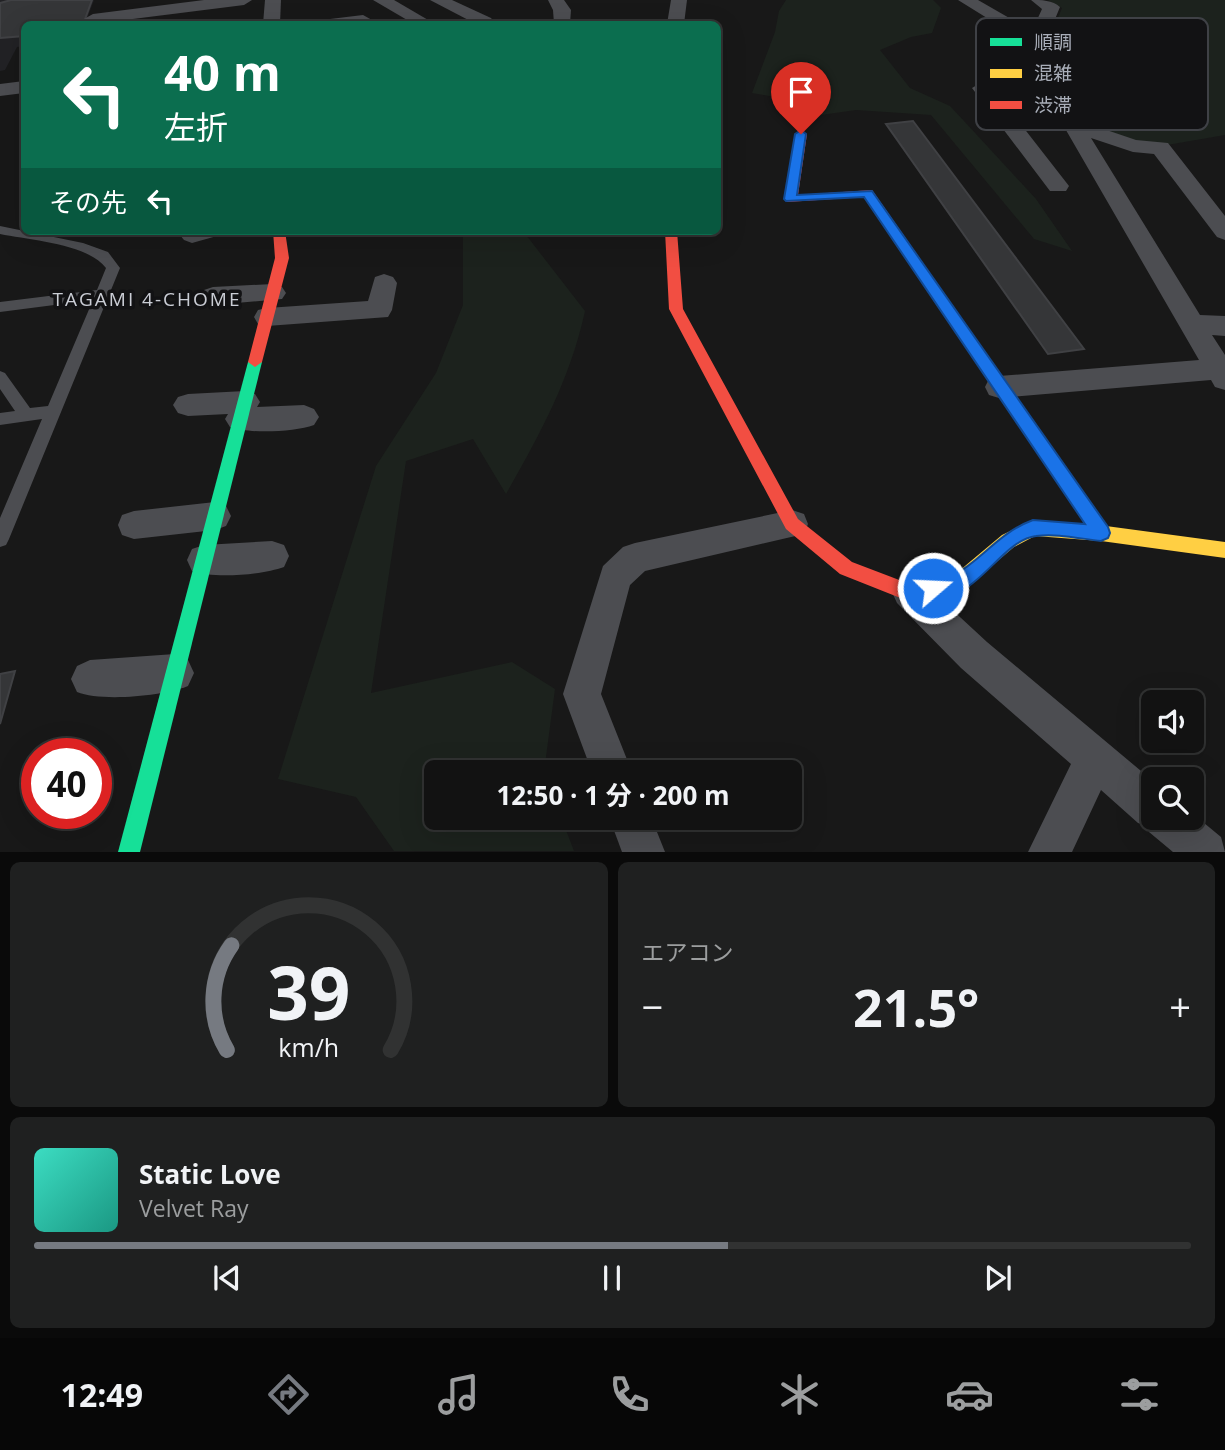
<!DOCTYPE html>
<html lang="ja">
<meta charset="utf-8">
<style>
body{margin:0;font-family:"Open Sans","Noto Sans JP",sans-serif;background:#1f2020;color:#f1f3f6;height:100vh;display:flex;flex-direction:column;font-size:26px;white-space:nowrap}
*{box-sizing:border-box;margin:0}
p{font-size:23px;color:#9c9e9f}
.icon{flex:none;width:38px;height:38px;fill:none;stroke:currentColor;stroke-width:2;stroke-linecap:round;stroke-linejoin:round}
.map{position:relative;height:852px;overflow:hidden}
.drawer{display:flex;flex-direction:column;gap:10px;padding:10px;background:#0a0a0a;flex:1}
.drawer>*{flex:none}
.top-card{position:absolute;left:21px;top:21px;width:700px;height:214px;border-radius:10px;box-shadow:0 7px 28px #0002,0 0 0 2px #313232;background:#0b6e4f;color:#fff;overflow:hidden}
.fabs{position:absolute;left:1141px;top:690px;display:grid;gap:14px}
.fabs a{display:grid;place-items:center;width:63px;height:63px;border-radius:10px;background:#121212;box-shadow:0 7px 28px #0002,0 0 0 2px #313232;font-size:35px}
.speed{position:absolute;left:21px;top:738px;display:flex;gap:14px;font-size:35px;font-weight:700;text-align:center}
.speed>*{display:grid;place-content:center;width:91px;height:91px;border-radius:50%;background:#121212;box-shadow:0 7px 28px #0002,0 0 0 2px #313232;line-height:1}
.speed .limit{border:10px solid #d22;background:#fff;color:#111}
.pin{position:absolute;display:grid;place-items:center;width:60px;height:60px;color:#fff;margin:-72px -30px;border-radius:50% 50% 50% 0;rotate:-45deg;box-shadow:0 0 7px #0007}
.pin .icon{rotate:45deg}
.me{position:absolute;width:77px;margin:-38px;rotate:71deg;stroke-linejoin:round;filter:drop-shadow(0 0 5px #0008)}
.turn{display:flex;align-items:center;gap:24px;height:147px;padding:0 28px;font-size:32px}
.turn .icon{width:91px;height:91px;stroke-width:2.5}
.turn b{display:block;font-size:49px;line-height:60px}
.then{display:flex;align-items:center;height:66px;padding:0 28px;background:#0003;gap:14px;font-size:26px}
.big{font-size:52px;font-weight:700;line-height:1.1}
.drawer .tile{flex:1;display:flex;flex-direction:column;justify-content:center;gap:10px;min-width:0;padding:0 24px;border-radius:10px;background:#1f2020}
.drawer .dial{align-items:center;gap:0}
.dial svg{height:182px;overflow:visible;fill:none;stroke:#313232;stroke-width:7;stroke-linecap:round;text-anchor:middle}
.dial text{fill:#f1f3f6;stroke:none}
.song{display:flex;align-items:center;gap:21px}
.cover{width:84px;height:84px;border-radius:10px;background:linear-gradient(135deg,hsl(170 70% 55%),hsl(170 70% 35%))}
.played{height:7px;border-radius:4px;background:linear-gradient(90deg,#767a81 60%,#313232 60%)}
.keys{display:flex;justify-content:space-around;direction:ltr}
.heat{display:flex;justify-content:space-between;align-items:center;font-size:38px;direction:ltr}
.drawer .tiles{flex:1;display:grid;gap:10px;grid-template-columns:1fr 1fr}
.tile:last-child{grid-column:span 2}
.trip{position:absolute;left:424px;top:760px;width:378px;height:70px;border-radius:10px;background:#121212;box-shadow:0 7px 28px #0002,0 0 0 2px #313232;font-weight:700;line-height:70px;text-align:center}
.tabs{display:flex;height:112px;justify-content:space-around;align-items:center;background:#070707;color:#9c9e9f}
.tabs .icon{width:49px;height:49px}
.tabs .active{color:#767a81}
.tabs b{font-size:32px;color:#f1f3f6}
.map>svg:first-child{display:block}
</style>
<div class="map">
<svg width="1225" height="852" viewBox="0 0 1225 852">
<rect width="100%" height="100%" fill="#181818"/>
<!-- built -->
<polygon fill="#222225" points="0,0 94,0 85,24 24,24 24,46 17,47 5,70 0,71"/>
<!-- green -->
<g fill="#1c221d">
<polygon points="786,0 933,0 941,8 932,33 911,37 880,50 910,88 950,106 964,121 1036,199 1072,251 1034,239 931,115 856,110 821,115 802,110 787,99 752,93 775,32 779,11"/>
<polygon points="1048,0 1225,0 1225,135 1167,145 1142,145 1076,120 1063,101 1047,45 1062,8"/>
<path d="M 460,231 L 523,231 L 585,311 C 570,380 540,434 506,494 L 473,439 L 406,461 L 371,693 L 512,662 L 555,689 L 544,772 L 436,772 L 436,817 L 561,817 L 574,851 L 394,851 L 356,797 L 278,779 L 376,466 L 436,373 L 463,305 L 463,238 Z"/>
</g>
<!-- building -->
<g fill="#353638" stroke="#404144" stroke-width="2">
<polygon points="11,0 92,0 84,22 78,24 24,24 24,36 0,38 0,3"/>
<polygon points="913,121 1084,349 1048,354 886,124"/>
<polygon points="15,671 0,724 0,674"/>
</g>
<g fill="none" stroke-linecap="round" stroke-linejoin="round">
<!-- lane -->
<path fill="#4c4d51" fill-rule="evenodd" d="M 0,226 L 83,243 L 108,252 L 120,268 L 9,539 L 6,545 L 0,547 L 0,518 L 42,419 L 0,425 L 0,413 L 15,411 L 0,389 L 0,371 L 5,373 L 30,408 L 48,406 L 93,300 L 0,312 L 0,302 L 97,290 L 106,268 C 88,244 30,240 0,234 Z"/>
<!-- street -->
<g fill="#4c4d51" fill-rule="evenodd">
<polygon points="204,0 252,0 244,5 93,24 84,19 93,14"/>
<polygon points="265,0 281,0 280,24 263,24"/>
<polygon points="373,0 394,0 435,24 414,24"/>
<polygon points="430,0 452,0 491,18 494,22 492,24 476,24"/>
<polygon points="548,0 564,0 571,10 570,24 554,24 553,10"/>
<polygon points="671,0 687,0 684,24 667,24"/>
<path d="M 958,0 L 978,0 L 1032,31 L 1042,9 L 1031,0 C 1041,0 1053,0 1060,7 L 1046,41 L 1065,94 L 1080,121 L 1136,140 L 1168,143 L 1225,216 L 1225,240 L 1217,237 L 1154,154 L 1133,152 L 1091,138 L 1200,315 L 1225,316 L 1225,336 L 1212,335 L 1225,355 L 1225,390 L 1215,387 L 1211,380 L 999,398 L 989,395 L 985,387 L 989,379 L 999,376 L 1199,360 L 1048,99 L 998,95 L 1069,186 L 1066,191 L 1050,191 L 972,88 L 982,82 L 1043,87 L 1029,44 Z"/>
<polygon points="363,15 372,20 369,24 321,24 330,19"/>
<polygon points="24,81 24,93 0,96 0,84"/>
<polygon points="183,231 221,231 217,236 192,243 184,240 180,235"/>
<polygon points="384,274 393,277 397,283 392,310 388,317 267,326 258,324 254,317 258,310 267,308 368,301 375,277"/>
<polygon points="273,284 282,287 286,293 282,299 213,305 204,302 200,296 204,290 213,287"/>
<path d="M 245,391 L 255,394 L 260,402 L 257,407 L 304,405 L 314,409 L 319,417 L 314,425 C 294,432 250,434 230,427 L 225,419 L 228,414 L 188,416 L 178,413 L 173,405 L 178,397 L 188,394 Z"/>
<polygon points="215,502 226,506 231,516 226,526 215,530 134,539 122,535 118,525 122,515 134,511"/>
<polygon points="792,510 804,514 808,524 804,534 645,571 630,585 601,694 632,772 592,772 563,694 603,566 623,547 635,543"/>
<path d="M 272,541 L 284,545 L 289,556 L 284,567 C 262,575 213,579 192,571 L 187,560 L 192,549 L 204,545 Z"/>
<polygon points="909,576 921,581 987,642 1153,781 1153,817 1192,817 1192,813 1221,837 1225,852 1173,852 1149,832 1147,826 1138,823 1101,790 1072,852 1028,852 1071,764 961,668 897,603 892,592 897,581"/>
<path d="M 175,654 L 188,660 L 194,673 L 188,686 C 164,696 101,702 77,692 L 71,679 L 77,666 L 90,660 Z"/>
<polygon points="609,817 651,817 665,852 622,852"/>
</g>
<!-- fast -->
<polygon fill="#16e098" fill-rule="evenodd" points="255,357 262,362 140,852 118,852 248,362"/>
<!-- slow -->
<polygon fill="#ffcf43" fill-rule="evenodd" points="966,331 971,332 1106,526 1225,542 1225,558 1101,541 1035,536 1014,547 963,590 908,601 901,598 899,592 901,586 953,576 1002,535 1033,520 1085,524 961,340 959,336"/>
<!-- jam -->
<g fill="#f24e42" fill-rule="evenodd">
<polygon points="797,132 807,134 798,195 872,190 971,332 973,336 971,340 961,340 865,197 787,202 785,199"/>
<polygon points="273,231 285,231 289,258 262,362 255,367 248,362 275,258"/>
<polygon points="665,231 677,231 683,309 798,519 852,562 915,586 917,592 915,598 908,601 840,574 786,529 669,309"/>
</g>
</g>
<!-- route -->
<path fill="#1a73e8" stroke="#114b97" stroke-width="2" d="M 801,130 L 806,134 L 797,195 L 872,191 L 1108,527 L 1110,533 L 1108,538 L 1101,541 C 1081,539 1057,533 1036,536 C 999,540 971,612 927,594 L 924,588 L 927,582 C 935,579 946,580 954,575 C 982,560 998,533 1033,520 L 1085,524 L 864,197 L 786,201 L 784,199 L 795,134 Z"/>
<g text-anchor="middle" stroke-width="7" stroke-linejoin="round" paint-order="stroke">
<!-- neighbourhood labels -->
<g font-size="19" letter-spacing="2" fill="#cacdd5" stroke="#121214">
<text x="147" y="306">TAGAMI 4-CHOME</text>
</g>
</g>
<!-- legend -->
<rect x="976" y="18" width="232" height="112" rx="10" fill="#121214" stroke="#3f4146" stroke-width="2"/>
<rect x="990" y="38" width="32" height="8" fill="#16e098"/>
<rect x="990" y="69" width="32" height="9" fill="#ffcf43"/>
<rect x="990" y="101" width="32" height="8" fill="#f24e42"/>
<g font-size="19" fill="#a9aeb9">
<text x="1034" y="49">順調</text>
<text x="1034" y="80">混雑</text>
<text x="1034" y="112">渋滞</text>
</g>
</svg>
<div class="fabs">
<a><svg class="icon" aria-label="sound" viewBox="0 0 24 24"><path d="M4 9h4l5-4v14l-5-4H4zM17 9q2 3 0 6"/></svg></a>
<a><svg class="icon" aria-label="search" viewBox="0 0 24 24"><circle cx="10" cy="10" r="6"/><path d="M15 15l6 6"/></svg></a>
</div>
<div class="speed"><div class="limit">40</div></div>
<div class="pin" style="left:801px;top:134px;background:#d93025"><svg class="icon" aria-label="arrive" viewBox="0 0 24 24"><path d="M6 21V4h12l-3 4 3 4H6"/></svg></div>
<svg class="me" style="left:933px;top:588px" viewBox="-20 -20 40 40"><circle r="17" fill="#1a73e8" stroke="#fff" stroke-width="3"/><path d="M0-11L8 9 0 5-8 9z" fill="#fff"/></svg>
<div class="trip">12:50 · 1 分 · 200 m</div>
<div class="top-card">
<div class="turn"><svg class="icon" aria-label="left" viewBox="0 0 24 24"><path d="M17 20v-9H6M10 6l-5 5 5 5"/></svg><div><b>40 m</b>左折</div></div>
<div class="then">その先<svg class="icon" aria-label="left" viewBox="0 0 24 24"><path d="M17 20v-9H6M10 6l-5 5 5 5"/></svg></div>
</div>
</div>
<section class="drawer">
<div class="tiles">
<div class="tile dial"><svg viewBox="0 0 100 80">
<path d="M14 69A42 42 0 1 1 86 69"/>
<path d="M14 69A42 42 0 0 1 16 23" stroke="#767a81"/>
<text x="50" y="56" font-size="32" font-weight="700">39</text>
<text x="50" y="72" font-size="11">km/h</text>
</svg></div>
<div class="tile"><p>エアコン</p>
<div class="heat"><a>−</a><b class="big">21.5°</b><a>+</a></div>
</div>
<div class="tile">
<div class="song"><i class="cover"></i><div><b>Static Love</b><p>Velvet Ray</p></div></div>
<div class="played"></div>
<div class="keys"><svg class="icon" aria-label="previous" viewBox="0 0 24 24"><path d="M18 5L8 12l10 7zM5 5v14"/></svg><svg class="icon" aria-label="pause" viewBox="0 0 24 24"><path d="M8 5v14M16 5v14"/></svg><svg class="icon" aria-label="next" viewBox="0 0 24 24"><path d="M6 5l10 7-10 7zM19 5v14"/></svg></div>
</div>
</div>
</section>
<nav class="tabs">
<b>12:49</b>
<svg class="icon active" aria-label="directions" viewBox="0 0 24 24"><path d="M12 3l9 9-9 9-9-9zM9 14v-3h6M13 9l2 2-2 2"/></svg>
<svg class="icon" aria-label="music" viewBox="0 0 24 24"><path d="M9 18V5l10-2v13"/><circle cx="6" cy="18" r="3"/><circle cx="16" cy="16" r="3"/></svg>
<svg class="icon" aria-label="phone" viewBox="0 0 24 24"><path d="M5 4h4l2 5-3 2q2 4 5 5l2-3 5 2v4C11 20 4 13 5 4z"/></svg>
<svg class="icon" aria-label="climate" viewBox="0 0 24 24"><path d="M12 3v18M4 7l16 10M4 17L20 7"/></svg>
<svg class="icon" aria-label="car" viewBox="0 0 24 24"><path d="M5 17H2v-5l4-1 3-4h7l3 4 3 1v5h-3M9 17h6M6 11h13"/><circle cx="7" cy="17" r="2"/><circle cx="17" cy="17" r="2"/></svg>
<svg class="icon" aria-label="filters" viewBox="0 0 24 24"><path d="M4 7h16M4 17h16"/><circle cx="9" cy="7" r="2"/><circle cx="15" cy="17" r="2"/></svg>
</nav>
